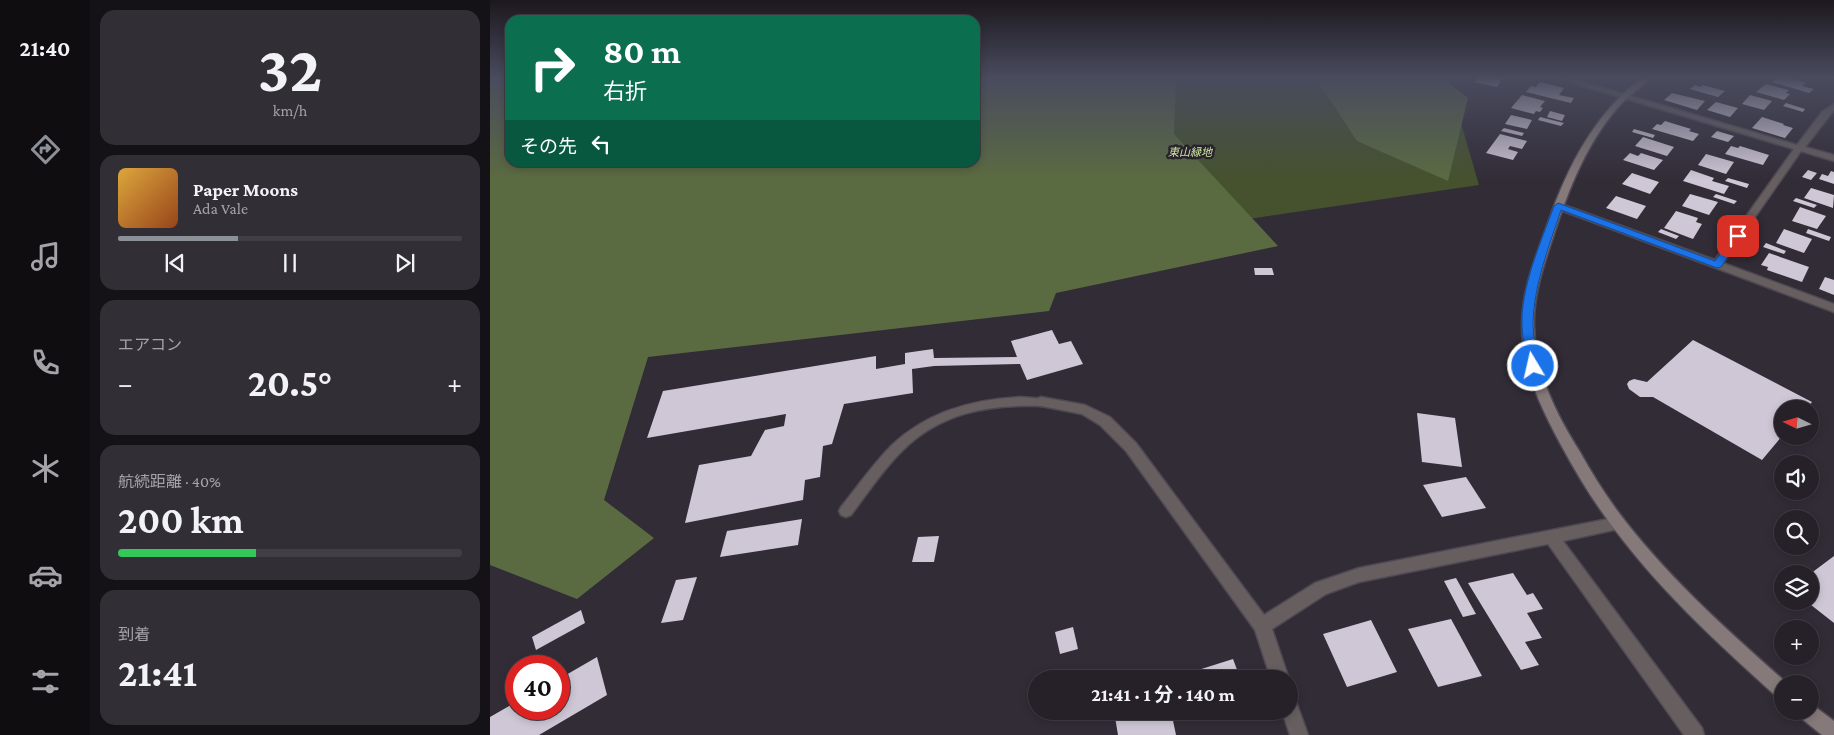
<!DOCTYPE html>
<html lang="ja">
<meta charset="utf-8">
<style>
body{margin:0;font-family:"Crimson Pro","Noto Sans JP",serif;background:#322e35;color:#f1f3f6;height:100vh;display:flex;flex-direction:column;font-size:19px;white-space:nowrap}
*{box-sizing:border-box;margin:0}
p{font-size:16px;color:#a4a3a8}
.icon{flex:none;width:28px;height:28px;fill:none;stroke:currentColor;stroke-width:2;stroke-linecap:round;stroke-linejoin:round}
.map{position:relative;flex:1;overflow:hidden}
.details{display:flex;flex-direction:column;gap:10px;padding:10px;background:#151217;width:400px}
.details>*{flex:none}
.guide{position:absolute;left:15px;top:15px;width:475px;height:152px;border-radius:15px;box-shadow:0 2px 8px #0003,0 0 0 1px #423e46;background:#0b6e4f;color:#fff;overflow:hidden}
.needle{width:32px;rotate:275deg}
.tools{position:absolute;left:1284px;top:400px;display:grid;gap:10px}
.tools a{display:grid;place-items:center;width:45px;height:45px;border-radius:50%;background:#262129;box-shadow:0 2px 8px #0003,0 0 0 1px #423e46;font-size:25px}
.speed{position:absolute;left:15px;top:655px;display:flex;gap:10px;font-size:25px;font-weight:700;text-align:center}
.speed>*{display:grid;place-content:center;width:65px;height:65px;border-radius:50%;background:#262129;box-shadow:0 2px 8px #0003,0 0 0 1px #423e46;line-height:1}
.speed .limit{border:8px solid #d22;background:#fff;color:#111}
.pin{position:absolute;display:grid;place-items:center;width:42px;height:42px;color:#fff;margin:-21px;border-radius:10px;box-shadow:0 2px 8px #0006}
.me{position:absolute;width:55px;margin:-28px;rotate:351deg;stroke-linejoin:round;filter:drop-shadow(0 0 4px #0008)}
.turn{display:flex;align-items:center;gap:18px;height:105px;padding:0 15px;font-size:22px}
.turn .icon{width:65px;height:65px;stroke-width:2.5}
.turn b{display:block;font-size:35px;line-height:42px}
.then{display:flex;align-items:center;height:48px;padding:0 15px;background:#0003;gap:10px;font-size:19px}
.big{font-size:38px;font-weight:700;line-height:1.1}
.details .card{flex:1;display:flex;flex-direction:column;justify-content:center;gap:8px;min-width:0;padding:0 18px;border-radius:15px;background:#322e35}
.details .dial{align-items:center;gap:0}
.dial b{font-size:65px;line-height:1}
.song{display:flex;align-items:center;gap:15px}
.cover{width:60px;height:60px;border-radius:8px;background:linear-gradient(135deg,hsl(40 70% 55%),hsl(20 70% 35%))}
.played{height:5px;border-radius:2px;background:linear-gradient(90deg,#8c9099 35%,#423e46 35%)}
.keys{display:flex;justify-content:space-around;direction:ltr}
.heat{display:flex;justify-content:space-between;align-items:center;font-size:28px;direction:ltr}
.charge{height:8px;border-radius:4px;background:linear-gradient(90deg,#34c759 40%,#423e46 0)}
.trip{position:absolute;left:538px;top:670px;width:270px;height:50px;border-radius:25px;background:#262129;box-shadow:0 2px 8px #0003,0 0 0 1px #423e46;font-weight:700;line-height:50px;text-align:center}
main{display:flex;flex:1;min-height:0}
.tabs{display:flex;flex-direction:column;width:90px;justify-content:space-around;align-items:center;background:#0f0d10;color:#a4a3a8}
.tabs .icon{width:35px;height:35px}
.tabs .selected{color:#8c9099}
.tabs b{font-size:22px;color:#f1f3f6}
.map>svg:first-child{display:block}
</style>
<main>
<nav class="tabs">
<b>21:40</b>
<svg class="icon selected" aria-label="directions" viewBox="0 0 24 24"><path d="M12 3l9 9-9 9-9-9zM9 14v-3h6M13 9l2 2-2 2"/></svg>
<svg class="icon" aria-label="music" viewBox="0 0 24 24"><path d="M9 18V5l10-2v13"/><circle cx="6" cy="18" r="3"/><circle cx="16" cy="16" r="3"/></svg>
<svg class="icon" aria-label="phone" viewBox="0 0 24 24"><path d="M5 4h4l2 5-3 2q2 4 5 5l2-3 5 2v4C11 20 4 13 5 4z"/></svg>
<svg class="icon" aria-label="climate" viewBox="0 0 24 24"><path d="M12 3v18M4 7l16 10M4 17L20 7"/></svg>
<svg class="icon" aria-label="car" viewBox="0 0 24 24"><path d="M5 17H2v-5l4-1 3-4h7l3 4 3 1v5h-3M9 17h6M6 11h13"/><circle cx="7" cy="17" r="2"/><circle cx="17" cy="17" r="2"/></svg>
<svg class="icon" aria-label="filters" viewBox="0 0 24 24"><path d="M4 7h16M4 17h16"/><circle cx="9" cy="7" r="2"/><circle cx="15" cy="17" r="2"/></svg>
</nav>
<section class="details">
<div class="card dial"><b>32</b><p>km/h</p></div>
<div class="card">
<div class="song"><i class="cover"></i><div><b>Paper Moons</b><p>Ada Vale</p></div></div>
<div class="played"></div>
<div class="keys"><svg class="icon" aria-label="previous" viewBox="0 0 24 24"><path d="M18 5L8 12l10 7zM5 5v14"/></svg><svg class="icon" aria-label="pause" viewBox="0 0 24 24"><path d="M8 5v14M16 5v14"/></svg><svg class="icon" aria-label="next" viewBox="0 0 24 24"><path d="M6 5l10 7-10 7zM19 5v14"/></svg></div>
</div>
<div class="card"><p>エアコン</p>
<div class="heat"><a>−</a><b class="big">20.5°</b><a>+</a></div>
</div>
<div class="card"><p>航続距離 · 40%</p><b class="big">200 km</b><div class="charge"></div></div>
<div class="card"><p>到着</p><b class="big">21:41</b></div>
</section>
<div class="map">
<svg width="1344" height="735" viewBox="0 0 1344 735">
<rect width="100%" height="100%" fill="#322c37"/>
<!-- green -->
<polygon fill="#45522d" points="602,77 941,77 964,99 989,185 643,236"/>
<!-- forest -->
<g fill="#5b6b41">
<polygon points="0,77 20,77 20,162 485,162 485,77 686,77 684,134 788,246 566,293 559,311 158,357 114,500 164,538 87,599 0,565"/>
<polygon points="825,77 952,77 978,98 958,181 867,141"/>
</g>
<!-- building -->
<g fill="#cfc7d6">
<polygon points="988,77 1013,77 1007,87 984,82"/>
<polygon points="1288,77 1297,77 1316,83 1312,86 1324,89 1319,93 1282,82"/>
<polygon points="1050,82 1074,88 1069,95 1084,98 1081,103 1036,92 1041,86 1046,87"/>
<polygon points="1276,84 1299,90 1296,93 1300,94 1294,100 1266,92"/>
<polygon points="1205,85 1210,87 1213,85 1235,91 1228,97 1200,89"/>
<polygon points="1182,93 1215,101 1207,110 1174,100"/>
<polygon points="1032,95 1055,101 1050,107 1053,108 1050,112 1046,111 1044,114 1021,108"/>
<polygon points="1260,95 1282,101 1274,110 1252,104"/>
<polygon points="1226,102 1248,108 1240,117 1217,110"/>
<polygon points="1296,103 1315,109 1313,112 1293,106"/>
<polygon points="1060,111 1075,115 1072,121 1057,117"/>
<polygon points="1021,115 1042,120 1037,129 1015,124"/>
<polygon points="1050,117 1074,123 1071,126 1048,120"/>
<polygon points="1272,117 1294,124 1293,125 1303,128 1295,138 1262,128"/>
<polygon points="1175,121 1201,129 1199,131 1209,134 1203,141 1162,129 1167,124 1171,125"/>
<polygon points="1014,128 1034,133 1032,136 1011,131"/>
<polygon points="1144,129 1165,135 1163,138 1142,132"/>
<polygon points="1227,131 1244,136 1238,142 1221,137"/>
<polygon points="1010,134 1037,141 1032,149 1020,146 1018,149 1028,152 1023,160 996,153"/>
<polygon points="1153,137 1184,147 1177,156 1145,146"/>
<polygon points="1241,146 1248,148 1250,146 1279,155 1273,165 1235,154"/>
<polygon points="1140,153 1148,156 1151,153 1173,160 1164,170 1133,160"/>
<polygon points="1216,154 1244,162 1236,174 1208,165"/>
<polygon points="1201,170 1224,178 1222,181 1239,186 1234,194 1193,181"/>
<polygon points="1318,170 1327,173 1321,180 1312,177"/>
<polygon points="1341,171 1344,172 1344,184 1329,179 1332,174 1338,176"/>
<polygon points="1142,173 1169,182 1160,194 1132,184"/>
<polygon points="1238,178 1259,184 1257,188 1235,181"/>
<polygon points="1321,188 1344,195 1343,208 1314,198"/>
<polygon points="1200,194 1228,202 1219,215 1192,206"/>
<polygon points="1226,194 1247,201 1244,204 1223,197"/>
<polygon points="1126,196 1156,206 1147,219 1116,208"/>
<polygon points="1306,198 1327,205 1324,208 1303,201"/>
<polygon points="1310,207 1336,216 1327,229 1302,221"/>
<polygon points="1186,211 1208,218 1206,222 1212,224 1203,239 1174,228"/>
<polygon points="1171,229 1189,236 1186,239 1168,232"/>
<polygon points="1294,229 1322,239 1314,253 1286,243"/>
<polygon points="1318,229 1341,237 1339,241 1316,233"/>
<polygon points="1276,243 1296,251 1294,254 1273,247"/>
<polygon points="1279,253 1319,267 1312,282 1277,270 1278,267 1271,265"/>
<polygon points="764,268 782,268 784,275 765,275"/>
<polygon points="1335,277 1344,280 1344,295 1329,289"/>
<polygon points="562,330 569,344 581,341 593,364 537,380 530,364 444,366 422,369 423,393 354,404 342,444 333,446 330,477 315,480 313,500 195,523 209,465 261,456 275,430 294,426 296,414 157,438 173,391 386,356 386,369 415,364 415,353 443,349 444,358 527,357 521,341"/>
<polygon points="1203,340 1322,402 1316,409 1292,409 1292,436 1272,460 1163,397 1150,397 1139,389 1137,384 1139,381 1144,379 1157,382"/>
<polygon points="927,413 965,418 972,467 932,462"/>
<polygon points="976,477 996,508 952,517 933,485"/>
<polygon points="312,519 308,545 230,557 237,531"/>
<polygon points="449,536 444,562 422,562 428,537"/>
<polygon points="1344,556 1344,623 1316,601 1320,601 1320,574"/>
<polygon points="1023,573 1037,595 1043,593 1053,609 1037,613 1052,638 1035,642 1049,665 1031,670 978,583"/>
<polygon points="207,577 193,620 171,623 186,580"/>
<polygon points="966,578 986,614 973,617 954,581"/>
<polygon points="91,610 95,623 46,650 42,637"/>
<polygon points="961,619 992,676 948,687 918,629"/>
<polygon points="881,620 907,672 857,687 833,634"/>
<polygon points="583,627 588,649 570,654 565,632"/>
<polygon points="107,657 117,695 49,735 0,735 0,717 26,702 26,709 69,709 69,679"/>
<polygon points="743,659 749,675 737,679 708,679 705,671"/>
<polygon points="624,711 681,711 686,735 628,735"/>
</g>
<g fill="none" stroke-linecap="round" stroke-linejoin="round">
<defs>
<path id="lane" d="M 531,397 L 555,399 L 557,402 L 555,405 L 551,406 C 498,404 449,413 411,452 C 392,471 377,494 361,515 L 356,517 L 351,515 L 349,511 L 351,507 C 368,486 383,464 402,445 C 438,411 483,399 531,397 Z"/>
<g id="street">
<polygon points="1063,77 1076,77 1307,145 1332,112 1344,104 1344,110 1315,147 1344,155 1344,161 1311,151 1233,263 1344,304 1344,312 1065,208 1065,204 1071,204 1225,260 1304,149"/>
<polygon points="551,397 595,405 620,417 646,443 774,615 825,583 869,568 1128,517 1133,518 1136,523 1133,528 1073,541 1212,728 1214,735 1194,735 1058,544 869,582 836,594 782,629 799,679 781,679 765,630 636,451 610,425 592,414 546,405 544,402 546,399"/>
<polygon points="799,696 805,699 818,735 800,735 792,711 799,711"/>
</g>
<g id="secondary">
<path d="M 1153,77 L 1162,77 C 1152,87 1140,94 1131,104 C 1098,140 1080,186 1065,231 C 1055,262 1043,293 1044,326 C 1045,372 1066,414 1090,452 C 1101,472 1113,491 1126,509 C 1175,575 1237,630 1298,684 L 1292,684 L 1292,699 L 1286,696 C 1225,641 1165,586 1117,519 C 1100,496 1085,471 1071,445 C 1051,408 1032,369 1032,325 C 1032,288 1047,254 1059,220 C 1078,165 1106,112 1153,77 Z"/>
<polygon points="1320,703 1344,721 1344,735 1332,735 1311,718 1309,711 1320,711"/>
</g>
</defs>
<!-- lane casing -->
<use href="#lane" stroke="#4e4853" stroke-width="3"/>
<!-- street casing -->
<use href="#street" stroke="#4e4853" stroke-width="3"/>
<!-- secondary casing -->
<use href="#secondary" stroke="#4e4853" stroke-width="3"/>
<!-- lane -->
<use href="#lane" fill="#665e5f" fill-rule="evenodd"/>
<!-- street -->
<use href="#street" fill="#665e5f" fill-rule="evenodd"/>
<!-- secondary -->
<use href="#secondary" fill="#857979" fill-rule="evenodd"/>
</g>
<!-- sky -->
<linearGradient id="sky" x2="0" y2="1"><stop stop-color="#1c181e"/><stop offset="0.43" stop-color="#494b5e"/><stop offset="1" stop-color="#494b5e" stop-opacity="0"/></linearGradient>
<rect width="1344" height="180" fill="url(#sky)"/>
<!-- route -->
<path fill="#1a73e8" stroke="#114b97" d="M 1068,203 L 1225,261 L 1244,234 L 1251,234 L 1252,236 L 1231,267 L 1227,268 L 1071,210 C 1059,247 1044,284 1043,323 C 1043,337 1046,352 1048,366 L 1043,369 L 1037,366 C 1035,353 1033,340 1032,327 C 1030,288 1051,242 1064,206 Z"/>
<g text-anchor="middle" stroke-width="5" stroke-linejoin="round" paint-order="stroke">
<!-- far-park labels -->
<g font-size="11" font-style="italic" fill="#cde7a1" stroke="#28222d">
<text x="700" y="156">東山緑地</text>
</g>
</g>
</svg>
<div class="tools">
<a><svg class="needle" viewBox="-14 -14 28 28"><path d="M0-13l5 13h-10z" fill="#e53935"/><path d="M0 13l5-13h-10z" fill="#a4a3a8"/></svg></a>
<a><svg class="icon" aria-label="sound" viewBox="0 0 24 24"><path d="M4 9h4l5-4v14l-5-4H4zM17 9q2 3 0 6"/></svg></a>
<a><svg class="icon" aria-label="search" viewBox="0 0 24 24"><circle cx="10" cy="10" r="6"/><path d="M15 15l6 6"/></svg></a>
<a><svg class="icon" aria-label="layers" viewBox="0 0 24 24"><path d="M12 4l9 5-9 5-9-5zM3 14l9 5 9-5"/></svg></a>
<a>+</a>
<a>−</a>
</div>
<div class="speed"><div class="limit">40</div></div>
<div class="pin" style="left:1248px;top:236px;background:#d93025"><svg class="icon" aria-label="arrive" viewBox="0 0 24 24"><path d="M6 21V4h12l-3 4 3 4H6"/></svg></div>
<svg class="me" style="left:1043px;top:366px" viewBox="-20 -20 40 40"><circle r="17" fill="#1a73e8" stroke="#fff" stroke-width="3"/><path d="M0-11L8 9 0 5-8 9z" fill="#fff"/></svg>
<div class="trip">21:41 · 1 分 · 140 m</div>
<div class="guide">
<div class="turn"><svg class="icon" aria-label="right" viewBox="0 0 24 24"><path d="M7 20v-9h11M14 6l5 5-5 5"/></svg><div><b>80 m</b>右折</div></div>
<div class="then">その先<svg class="icon" aria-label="left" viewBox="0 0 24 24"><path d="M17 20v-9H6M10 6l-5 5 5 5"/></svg></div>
</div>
</div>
</main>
